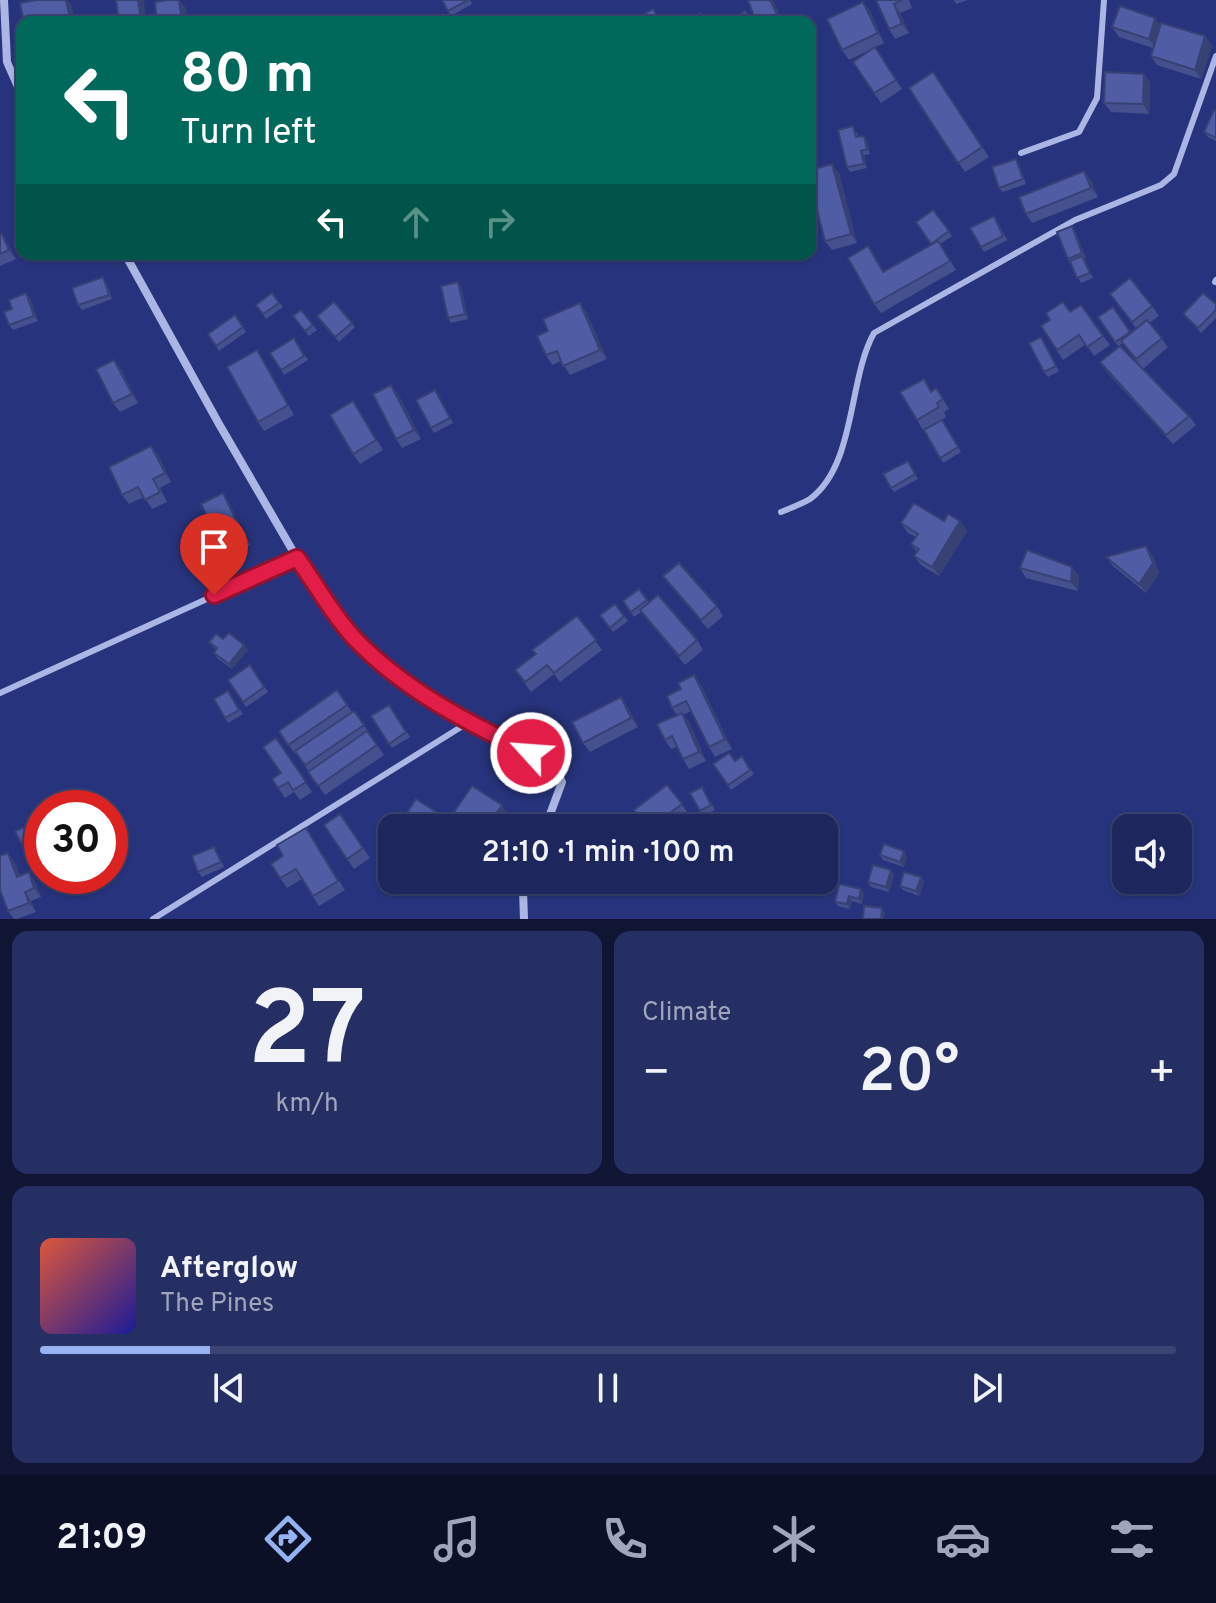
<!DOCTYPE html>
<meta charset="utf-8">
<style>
body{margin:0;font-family:Overpass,sans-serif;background:#252f64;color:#f1f3f6;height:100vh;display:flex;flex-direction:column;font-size:30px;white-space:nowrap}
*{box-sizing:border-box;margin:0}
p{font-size:26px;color:#a0a5bc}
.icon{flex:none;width:44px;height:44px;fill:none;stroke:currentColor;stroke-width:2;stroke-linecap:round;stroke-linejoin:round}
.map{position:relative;height:919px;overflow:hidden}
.drawer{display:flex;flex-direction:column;gap:12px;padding:12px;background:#101534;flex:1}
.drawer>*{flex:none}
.hud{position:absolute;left:16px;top:16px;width:800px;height:244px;border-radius:16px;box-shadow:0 2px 6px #0004,0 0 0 2px #3b4473;background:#00695c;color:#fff;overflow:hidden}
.fabs{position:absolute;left:1112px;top:814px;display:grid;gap:16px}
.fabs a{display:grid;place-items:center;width:80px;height:80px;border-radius:16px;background:#1d275e;box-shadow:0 2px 6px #0004,0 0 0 2px #3b4473;font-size:40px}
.speed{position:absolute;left:24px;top:790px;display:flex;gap:16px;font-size:40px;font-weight:700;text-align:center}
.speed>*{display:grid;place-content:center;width:104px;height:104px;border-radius:50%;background:#1d275e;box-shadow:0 2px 6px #0004,0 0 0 2px #3b4473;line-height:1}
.speed .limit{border:12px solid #d22;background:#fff;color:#111}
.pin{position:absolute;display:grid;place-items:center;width:68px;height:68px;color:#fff;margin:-82px -34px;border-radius:50% 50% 50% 0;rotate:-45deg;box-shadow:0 0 8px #0007}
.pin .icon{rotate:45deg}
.me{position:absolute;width:88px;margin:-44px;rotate:296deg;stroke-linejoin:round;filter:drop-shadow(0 0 6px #0008)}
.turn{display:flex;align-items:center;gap:28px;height:168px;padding:0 32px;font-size:36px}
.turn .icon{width:104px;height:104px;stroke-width:2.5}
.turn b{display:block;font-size:56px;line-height:68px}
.lanes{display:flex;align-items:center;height:76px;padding:0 32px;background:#0003;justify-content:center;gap:40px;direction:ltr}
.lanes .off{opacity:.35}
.big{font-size:60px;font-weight:600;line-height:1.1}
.drawer .card{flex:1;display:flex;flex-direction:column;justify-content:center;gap:12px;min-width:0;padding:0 28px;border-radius:16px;background:#252f64}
.drawer .dial{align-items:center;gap:0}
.dial b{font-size:104px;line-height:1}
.song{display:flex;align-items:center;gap:24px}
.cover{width:96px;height:96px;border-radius:12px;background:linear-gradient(135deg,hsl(10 70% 55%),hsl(240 70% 35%))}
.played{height:8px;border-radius:4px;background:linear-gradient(90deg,#95b2f1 15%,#3b4473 15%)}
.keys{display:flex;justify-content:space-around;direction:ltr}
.heat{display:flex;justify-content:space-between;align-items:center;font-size:44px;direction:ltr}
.drawer .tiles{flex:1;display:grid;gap:12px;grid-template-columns:1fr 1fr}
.card:last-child{grid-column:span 2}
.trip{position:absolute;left:378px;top:814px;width:460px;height:80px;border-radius:16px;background:#1d275e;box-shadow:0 2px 6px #0004,0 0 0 2px #3b4473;font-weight:600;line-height:80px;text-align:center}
.dock{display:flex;height:128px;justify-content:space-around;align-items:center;background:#0c1026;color:#a0a5bc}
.dock .icon{width:56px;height:56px}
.dock .on{color:#95b2f1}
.dock b{font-size:36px;color:#f1f3f6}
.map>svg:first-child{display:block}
</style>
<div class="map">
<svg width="1216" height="919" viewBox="0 0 1216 919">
<rect width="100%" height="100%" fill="#27347d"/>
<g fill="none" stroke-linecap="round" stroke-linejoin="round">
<!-- lane -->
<g stroke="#acb6e4" stroke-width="6">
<polyline points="1021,153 1079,132 1097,98 1104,0"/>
<polyline points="1215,282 1216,280"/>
<path d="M 781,512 C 790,508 802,504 810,499 C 856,465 848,379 874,333 L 1075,220 L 1161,185 L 1174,174 L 1216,56"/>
<polyline points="0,693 297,558"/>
<polyline points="153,919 469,722"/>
</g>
<!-- street -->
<g stroke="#acb6e4" stroke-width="8">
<polyline points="4,0 7,62 22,96"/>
<polyline points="125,254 219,424 297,558 354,638 407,685 469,722 554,764 562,782 545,828"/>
<polyline points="524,919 523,890 526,880"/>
</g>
</g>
<!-- wall -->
<g fill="#45508e">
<polygon points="442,0 470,0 472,4 451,16"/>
<polygon points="876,0 909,0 912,8 900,13 909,33 895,39 889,29"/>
<polygon points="954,0 968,0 956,4"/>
<polygon points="863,2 870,11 884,43 849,60 842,50"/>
<polygon points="71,4 75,22 24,22"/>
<polygon points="1160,25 1205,36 1212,46 1201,79 1157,65 1151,56 1153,48 1119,37 1112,27"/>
<polygon points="875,47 902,89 881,103 853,62"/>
<polygon points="933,72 989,157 965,172 909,88"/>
<polygon points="1144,74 1150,83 1149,114 1111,112 1104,103"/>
<polygon points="1216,111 1216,141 1208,137 1204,132"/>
<polygon points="857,131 858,137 867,141 870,154 864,155 867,168 850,172 847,167"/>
<polygon points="1019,164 1026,184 1003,192 999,188"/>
<polygon points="839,173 857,243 832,250 825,241"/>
<polygon points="1091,180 1098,197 1032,223 1026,214"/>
<polygon points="933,210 952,236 940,244 956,270 881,313 874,304 868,246 884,272 932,244"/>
<polygon points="997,221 1007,240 984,252 981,247"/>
<polygon points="1072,226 1075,231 1086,258 1084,258 1093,278 1081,283 1068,259"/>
<polygon points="0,235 8,244 16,259 0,266"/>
<polygon points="106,282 112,299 82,310 78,305"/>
<polygon points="458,282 461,287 468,319 451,323 448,318"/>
<polygon points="272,293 283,307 266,319 256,305"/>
<polygon points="1110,294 1152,306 1159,316 1149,323 1168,347 1143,369 1123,343 1118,346 1098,317 1113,307 1131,333 1136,328"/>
<polygon points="30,298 38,321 13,330 9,325 12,309"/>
<polygon points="580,303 586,312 607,359 570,375 561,361 552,365 546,355"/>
<polygon points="1216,304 1216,318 1201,333 1183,314"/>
<polygon points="1081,305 1110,345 1094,356 1086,344 1063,360 1041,326 1070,312"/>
<polygon points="301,310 317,330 309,336 293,316"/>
<polygon points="235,315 246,332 219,351 208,334"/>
<polygon points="321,321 352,323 355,327 339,342"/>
<polygon points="294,338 308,360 284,375 270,353"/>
<polygon points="1044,342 1059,371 1048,377 1044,372"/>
<polygon points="257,350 294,415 264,431 258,422"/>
<polygon points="1100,362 1189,416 1196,425 1173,444 1107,372"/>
<polygon points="121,369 138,403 120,412 113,403"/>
<polygon points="391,385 398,394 421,439 402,448 396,439"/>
<polygon points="936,388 949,409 944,412 946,417 923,430 917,420 932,391"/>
<polygon points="435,390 453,423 434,433 431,428"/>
<polygon points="359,411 383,450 360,464 353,454"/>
<polygon points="942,420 961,452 943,463 924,430"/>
<polygon points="151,446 158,455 171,482 160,488 167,502 152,509 144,497 129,504 122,495"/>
<polygon points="911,466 918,479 894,492 883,474"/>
<polygon points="229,503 250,545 228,555 222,546"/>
<polygon points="944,521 960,521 967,531 939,576 921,565 914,556 917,552 911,544 916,537 908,533 901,523"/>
<polygon points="1153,556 1159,573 1146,593 1113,566 1106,557"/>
<polygon points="1072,567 1079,576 1078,591 1026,578 1020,568"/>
<polygon points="663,576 717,606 723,616 708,629 670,586"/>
<polygon points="639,589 649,602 697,640 703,650 685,665 641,612 634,617 623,601"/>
<polygon points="615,604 628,621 613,632 600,615"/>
<polygon points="577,616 602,650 560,682 554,674 531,692 515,670 536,654"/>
<polygon points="223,639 248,650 232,669 217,658 214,653 216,650 209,642"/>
<polygon points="250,665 268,692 246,707 228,680"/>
<polygon points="701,685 732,749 715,757 709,747 691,711 683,715 689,722 706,761 689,769 683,759 677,747 671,749 665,740 677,715 672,708"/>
<polygon points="337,690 352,712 354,711 384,755 325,795 296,753 295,754 279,731"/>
<polygon points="228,691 243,714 228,723 214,699"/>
<polygon points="389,705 410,737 392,748 371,716"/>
<polygon points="627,706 638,727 590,752 583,743"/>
<polygon points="276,738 312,792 300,800 294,792 285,798 272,779 281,773"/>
<polygon points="742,756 754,774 731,790 713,764 735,761"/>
<polygon points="541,771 532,790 503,777 500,772"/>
<polygon points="667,785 688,813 668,828 647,828"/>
<polygon points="702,787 715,810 703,816 700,811"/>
<polygon points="42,812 42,852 40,847 27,853 21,843 30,825"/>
<polygon points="340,814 370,858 354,869 324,825"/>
<polygon points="452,815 508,815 499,828 465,828 459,824"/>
<polygon points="306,828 345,890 319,906 302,879 287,888 280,878"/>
<polygon points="214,847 224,867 202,877 198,872"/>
<polygon points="8,853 15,863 20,876 29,872 35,882 41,897 31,901 36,912 17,919 14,919 8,911"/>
<polygon points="880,855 907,856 904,867 883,860"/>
<polygon points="891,870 894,875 889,892 871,887 868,882"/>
<polygon points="921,877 924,882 919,896 903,890 900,886"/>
<polygon points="588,880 599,880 591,885"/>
<polygon points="839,884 864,894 862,904 852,901 850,909 838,906 835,902"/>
</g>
<!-- shaded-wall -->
<g fill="#384174">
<polygon points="66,0 68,0 71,4 75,22 72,22 70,18"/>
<polygon points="138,0 144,0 146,22 142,22 141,20"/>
<polygon points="179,0 186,8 188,22 182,22"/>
<polygon points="770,0 773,0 783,22 781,22"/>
<polygon points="863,2 870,11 884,43 878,33"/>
<polygon points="894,4 900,13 909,33 902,24"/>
<polygon points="1155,18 1162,27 1155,48 1149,39"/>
<polygon points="1205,36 1212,46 1201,79 1195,70"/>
<polygon points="1144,74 1150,83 1149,114 1143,104"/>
<polygon points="864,136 867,141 870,154 867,149"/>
<polygon points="861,151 864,155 867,168 864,164"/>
<polygon points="832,164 839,173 857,243 851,234"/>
<polygon points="1084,171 1091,180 1098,197 1091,188"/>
<polygon points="1072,226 1075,231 1086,258 1082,253"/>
<polygon points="2,234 8,244 16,259 9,250"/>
<polygon points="458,282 461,287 468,319 465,314"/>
<polygon points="26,293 30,298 38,321 34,316"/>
<polygon points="580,303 586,312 607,359 600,350"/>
<polygon points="114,360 121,369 138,403 132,394"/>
<polygon points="391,385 398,394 421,439 414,430"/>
<polygon points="151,446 158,455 171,482 165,473"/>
<polygon points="223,493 229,503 250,545 243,535"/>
<polygon points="960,521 967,531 939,576 932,567"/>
<polygon points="1146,546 1153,556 1159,573 1146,593 1139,584"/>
<polygon points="1072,567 1079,576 1078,591 1071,582"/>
<polygon points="244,645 248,650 232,669 229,664"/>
<polygon points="694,675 701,685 732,749 725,739"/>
<polygon points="621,697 627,706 638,727 631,718"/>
<polygon points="682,713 689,722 706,761 699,752"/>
<polygon points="538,767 541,771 532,790 529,786"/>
<polygon points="502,805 508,815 499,828 486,828"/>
<polygon points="447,819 453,828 441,828"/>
<polygon points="904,851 907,856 904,867 900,862"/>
<polygon points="8,853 15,863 24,886 17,877"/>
<polygon points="891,870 894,875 889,892 886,887"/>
<polygon points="29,872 35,882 41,897 34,888"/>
<polygon points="921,877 924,882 919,896 916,891"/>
<polygon points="861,889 864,894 862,904 859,899"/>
<polygon points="25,892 31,901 36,912 29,903"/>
<polygon points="849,896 852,901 850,909 847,904"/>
<polygon points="882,908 885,913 884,919 881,919"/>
</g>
<!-- building -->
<g fill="#505da5" stroke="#384174" stroke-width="2">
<polygon points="37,0 66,0 70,18 50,22 24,22 20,3"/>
<polygon points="116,0 138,0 141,20 119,22"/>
<polygon points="168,0 179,0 182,22 157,22 155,2"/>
<polygon points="442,0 468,0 448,11"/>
<polygon points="748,0 770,0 781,22 759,22 754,16"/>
<polygon points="876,0 902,0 894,4 902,24 889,29"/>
<polygon points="863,2 878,33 842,50 827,19"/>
<polygon points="1120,6 1155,18 1149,39 1112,27"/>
<polygon points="653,9 661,22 646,22 641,16"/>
<polygon points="745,11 753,22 731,22"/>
<polygon points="700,13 708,22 691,22 691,21"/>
<polygon points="1161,23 1205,36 1195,70 1151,56"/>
<polygon points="875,47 896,80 874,93 853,62"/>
<polygon points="933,72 982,147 958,163 909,88"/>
<polygon points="1105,72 1144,74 1143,104 1104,103"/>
<polygon points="1214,110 1216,111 1216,138 1204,132"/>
<polygon points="853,126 856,137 864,136 867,149 861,151 864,164 847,167 838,130"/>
<polygon points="1016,159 1023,179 999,188 992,167"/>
<polygon points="832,164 851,234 825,241 810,184 810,170"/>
<polygon points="1084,171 1091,188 1026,214 1019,197"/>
<polygon points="933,210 949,231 931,244 916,222"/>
<polygon points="994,216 1003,236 981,247 970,228"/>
<polygon points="1072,226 1082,253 1068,259 1057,232"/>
<polygon points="2,234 9,250 0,254 0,235"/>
<polygon points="938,241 950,261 874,304 848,258 868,246 883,272"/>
<polygon points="1082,256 1090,273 1077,278 1070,261"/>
<polygon points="103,277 109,295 78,305 72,288"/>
<polygon points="1130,278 1152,306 1132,322 1110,294"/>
<polygon points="458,282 465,314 448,318 441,286"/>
<polygon points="26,293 34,316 9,325 4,312 12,309 9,300"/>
<polygon points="272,293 279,303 263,314 256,305"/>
<polygon points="1203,293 1216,304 1216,310 1198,328 1183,314"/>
<polygon points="334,302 352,323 335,337 317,316"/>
<polygon points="1063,302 1070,312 1081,305 1103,336 1087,347 1079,335 1057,350 1041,326 1050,320 1046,313"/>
<polygon points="580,303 600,350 563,366 557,351 546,355 537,336 548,331 543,319"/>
<polygon points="1113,307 1130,332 1115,342 1098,317"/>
<polygon points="301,310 313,325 305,331 293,316"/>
<polygon points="235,315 243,327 216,346 208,334"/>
<polygon points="1147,320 1162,338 1136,359 1121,341"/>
<polygon points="1041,337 1056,366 1044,372 1029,343"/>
<polygon points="294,338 304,356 281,370 270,353"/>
<polygon points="1120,346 1189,416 1166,435 1100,362"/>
<polygon points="257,350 288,405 258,422 227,367"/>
<polygon points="114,360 132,394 113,403 96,369"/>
<polygon points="924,379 931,392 936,388 943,399 937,403 939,407 917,420 900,392"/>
<polygon points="391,385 414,430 396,439 373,394"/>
<polygon points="435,390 450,418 431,428 416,400"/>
<polygon points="353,401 376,440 353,454 330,415"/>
<polygon points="942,420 958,447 940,458 924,430"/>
<polygon points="151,446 165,473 153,479 160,492 145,500 138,487 122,495 109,467"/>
<polygon points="908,461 915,474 891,488 883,474"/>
<polygon points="223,493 243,535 222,546 201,504"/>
<polygon points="914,503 944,521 948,514 960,521 932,567 914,556 919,549 911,544 918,534 901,523"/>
<polygon points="1146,546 1153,563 1139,584 1106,557"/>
<polygon points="1027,550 1072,567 1071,582 1020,568"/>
<polygon points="679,563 717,606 701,620 663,576"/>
<polygon points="639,589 647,600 631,612 623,601"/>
<polygon points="658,595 697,640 679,656 640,610"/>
<polygon points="615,604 624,616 610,628 600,615"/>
<polygon points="577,616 596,640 554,673 547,665 525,682 515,670 536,654 532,650"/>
<polygon points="229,633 244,645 229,664 214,653 217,648 209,642 216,634 223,639"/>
<polygon points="250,665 264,687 243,702 228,680"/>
<polygon points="694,675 725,739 709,747 686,701 672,708 667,696 681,689 678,683"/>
<polygon points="337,690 347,705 288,745 279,731"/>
<polygon points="228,691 239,710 225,718 214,699"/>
<polygon points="621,697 631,718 583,743 572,722"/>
<polygon points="389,705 406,732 389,744 371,716"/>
<polygon points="354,711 364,725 305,765 295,751"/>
<polygon points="682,713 699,752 683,759 672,736 665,740 657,724"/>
<polygon points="367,731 377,745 318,786 308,772"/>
<polygon points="276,738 306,782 293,790 288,782 278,788 272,779 281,773 263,747"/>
<polygon points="508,753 538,767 529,786 500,772"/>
<polygon points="729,753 735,761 742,756 750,770 728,785 713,764"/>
<polygon points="667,785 682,804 649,828 647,828 634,810"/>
<polygon points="472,786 502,805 486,828 472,828 452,815"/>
<polygon points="702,787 711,805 700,811 690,793"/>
<polygon points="416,799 447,819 441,828 405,828 409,822 403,819"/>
<polygon points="42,812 42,850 41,851 35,837 21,843 15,831 30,825 27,819"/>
<polygon points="340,814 363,848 347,859 324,825"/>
<polygon points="614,820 619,828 602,828"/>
<polygon points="596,821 601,828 585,828"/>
<polygon points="306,828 338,881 313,896 296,869 280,878 271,864 283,856 277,845"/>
<polygon points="884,844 904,851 900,862 880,855"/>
<polygon points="214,847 221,862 198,872 192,856"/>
<polygon points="8,853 17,877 29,872 34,888 25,892 29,903 8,911 0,890 0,856"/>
<polygon points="873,865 891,870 886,887 868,882"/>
<polygon points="904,872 921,877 916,891 900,886"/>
<polygon points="839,884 861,889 859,899 849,896 847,904 835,902"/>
<polygon points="864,906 882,908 881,919 863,919"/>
</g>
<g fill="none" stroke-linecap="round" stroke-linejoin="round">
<defs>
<path id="route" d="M 214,595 L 297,558 C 316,584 333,616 355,639 C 404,690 468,723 531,753"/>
</defs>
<!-- route casing -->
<use href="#route" stroke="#92132f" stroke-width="20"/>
<!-- route -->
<use href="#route" stroke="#e11d48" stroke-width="14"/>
</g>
</svg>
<div class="fabs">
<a><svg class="icon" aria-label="sound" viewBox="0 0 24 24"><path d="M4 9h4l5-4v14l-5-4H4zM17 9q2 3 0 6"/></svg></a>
</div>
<div class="speed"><div class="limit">30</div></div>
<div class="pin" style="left:214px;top:595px;background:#d93025"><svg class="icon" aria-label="arrive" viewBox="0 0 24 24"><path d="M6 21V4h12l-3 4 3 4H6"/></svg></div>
<svg class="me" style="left:531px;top:753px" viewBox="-20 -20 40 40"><circle r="17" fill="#e11d48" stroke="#fff" stroke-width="3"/><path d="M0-11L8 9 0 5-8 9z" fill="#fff"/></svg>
<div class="trip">21:10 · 1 min · 100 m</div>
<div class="hud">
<div class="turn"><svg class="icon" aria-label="left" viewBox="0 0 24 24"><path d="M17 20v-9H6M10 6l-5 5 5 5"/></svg><div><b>80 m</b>Turn left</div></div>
<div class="lanes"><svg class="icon" aria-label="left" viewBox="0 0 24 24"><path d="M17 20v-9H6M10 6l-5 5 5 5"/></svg><svg class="icon off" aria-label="ahead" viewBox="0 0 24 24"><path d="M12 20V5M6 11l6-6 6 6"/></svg><svg class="icon off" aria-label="right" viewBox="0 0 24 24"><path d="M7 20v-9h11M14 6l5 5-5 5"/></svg></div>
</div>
</div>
<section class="drawer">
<div class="tiles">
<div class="card dial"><b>27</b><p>km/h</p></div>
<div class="card"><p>Climate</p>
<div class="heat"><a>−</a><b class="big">20°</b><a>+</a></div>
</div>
<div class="card">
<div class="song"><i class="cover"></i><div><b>Afterglow</b><p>The Pines</p></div></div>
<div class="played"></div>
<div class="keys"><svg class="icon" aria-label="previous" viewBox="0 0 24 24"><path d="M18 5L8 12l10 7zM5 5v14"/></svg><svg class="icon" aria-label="pause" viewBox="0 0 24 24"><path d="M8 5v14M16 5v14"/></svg><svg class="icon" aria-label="next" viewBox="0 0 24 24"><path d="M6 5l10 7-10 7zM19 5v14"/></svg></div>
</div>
</div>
</section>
<nav class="dock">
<b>21:09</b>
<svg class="icon on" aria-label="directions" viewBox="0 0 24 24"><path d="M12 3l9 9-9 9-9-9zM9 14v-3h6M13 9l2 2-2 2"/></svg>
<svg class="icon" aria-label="music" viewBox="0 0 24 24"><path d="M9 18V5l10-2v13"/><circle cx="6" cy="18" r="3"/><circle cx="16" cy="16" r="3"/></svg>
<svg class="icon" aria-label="phone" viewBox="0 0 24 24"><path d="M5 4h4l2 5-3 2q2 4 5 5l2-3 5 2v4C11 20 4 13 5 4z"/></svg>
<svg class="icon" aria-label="climate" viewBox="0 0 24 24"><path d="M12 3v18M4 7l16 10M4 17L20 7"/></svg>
<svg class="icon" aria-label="car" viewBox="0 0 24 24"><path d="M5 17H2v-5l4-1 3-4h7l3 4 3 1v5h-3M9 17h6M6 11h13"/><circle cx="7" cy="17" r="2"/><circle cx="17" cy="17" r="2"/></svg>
<svg class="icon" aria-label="filters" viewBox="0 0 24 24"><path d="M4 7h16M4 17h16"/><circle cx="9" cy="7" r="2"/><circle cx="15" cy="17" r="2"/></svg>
</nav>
